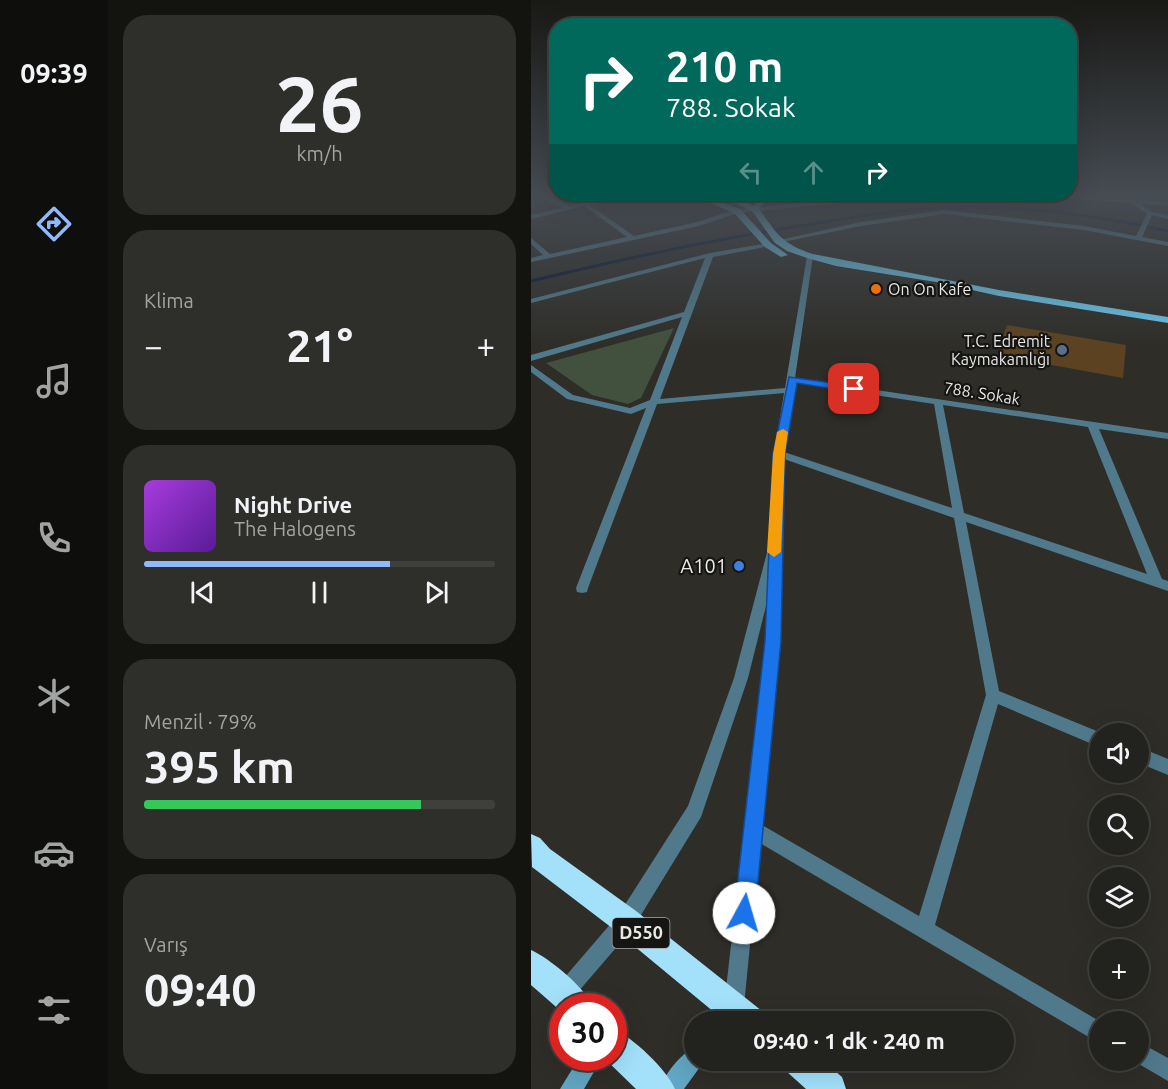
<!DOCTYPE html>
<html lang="tr">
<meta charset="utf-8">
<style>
body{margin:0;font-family:Ubuntu,sans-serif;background:#2e2f2b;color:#f1f3f6;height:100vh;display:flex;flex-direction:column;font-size:22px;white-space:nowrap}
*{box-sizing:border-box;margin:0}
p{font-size:20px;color:#a2a4a4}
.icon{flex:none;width:33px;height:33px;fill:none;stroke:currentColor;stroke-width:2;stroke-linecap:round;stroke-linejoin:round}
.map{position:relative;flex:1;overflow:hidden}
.details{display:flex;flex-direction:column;gap:15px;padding:15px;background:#131310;width:423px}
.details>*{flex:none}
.hud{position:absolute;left:18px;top:18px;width:528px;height:183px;border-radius:24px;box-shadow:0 6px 24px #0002,0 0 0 2px #3f3f3c;background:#00695c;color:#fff;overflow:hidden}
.controls{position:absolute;left:558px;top:723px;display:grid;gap:12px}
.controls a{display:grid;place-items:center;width:60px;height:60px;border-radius:50%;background:#22221e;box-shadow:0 6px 24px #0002,0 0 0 2px #3f3f3c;font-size:30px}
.speed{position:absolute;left:18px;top:993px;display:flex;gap:12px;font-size:30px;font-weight:700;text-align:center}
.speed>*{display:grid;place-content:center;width:78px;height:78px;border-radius:50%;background:#22221e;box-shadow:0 6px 24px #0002,0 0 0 2px #3f3f3c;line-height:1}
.speed .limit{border:9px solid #d22;background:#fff;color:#111}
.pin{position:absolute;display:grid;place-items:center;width:51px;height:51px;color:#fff;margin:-26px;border-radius:12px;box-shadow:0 3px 9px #0006}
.me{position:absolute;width:66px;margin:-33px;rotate:6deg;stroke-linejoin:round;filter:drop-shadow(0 0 4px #0008)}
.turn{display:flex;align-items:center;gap:21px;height:126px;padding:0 18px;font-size:27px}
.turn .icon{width:78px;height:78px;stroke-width:2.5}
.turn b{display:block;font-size:42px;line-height:51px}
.lanes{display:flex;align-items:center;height:57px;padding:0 18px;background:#0003;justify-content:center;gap:30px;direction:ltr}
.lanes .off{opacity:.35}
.big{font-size:45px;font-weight:700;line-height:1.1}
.details .tile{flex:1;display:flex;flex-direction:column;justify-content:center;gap:9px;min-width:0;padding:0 21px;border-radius:24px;background:#2e2f2b}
.details .dial{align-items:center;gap:0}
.dial b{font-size:78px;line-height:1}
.song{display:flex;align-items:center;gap:18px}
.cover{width:72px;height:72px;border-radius:9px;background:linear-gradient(135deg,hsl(280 70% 55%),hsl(270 70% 35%))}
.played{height:6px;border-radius:3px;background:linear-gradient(90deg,#90b8fd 70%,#3f3f3c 70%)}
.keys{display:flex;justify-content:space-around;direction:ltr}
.heat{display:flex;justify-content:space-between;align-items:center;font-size:33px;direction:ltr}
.charge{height:9px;border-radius:4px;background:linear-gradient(90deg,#34c759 79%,#3f3f3c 0)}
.trip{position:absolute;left:153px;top:1011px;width:330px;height:60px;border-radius:30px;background:#22221e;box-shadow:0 6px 24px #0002,0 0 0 2px #3f3f3c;font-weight:700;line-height:60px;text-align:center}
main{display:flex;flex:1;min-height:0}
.tab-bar{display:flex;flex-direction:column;width:108px;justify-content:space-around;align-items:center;background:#0e0e0c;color:#a2a4a4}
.tab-bar .icon{width:42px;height:42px}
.tab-bar .selected{color:#90b8fd}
.tab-bar b{font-size:27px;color:#f1f3f6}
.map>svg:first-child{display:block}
</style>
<main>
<nav class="tab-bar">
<b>09:39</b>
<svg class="icon selected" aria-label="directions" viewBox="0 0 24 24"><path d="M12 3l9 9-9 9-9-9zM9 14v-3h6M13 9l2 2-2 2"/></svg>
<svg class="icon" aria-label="music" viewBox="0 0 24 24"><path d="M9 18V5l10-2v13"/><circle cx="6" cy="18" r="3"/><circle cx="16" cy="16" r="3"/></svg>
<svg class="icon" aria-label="phone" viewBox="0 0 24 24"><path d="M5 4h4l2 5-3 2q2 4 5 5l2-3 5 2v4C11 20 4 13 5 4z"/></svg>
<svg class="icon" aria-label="climate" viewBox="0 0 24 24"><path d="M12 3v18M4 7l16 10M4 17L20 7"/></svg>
<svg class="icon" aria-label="car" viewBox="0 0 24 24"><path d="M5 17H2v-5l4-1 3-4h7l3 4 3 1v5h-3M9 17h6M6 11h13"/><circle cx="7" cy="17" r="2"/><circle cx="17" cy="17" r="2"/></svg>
<svg class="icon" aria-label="filters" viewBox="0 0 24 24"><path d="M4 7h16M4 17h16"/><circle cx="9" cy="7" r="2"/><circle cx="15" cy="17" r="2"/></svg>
</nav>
<section class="details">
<div class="tile dial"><b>26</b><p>km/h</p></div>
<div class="tile"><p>Klima</p>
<div class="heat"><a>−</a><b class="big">21°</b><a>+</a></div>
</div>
<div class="tile">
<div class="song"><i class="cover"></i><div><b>Night Drive</b><p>The Halogens</p></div></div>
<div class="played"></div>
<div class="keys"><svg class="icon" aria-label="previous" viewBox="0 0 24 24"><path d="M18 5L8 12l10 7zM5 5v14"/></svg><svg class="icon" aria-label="pause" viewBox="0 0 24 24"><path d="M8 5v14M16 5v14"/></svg><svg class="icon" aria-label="next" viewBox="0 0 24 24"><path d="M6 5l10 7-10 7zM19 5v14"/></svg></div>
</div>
<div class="tile"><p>Menzil · 79%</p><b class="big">395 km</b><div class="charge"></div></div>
<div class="tile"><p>Varış</p><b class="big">09:40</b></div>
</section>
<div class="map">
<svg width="637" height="1089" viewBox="0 0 637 1089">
<rect width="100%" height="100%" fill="#2e2d28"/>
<!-- green -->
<polygon fill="#42513d" points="143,328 110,398 97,404 61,395 15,363"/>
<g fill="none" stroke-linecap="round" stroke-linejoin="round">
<!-- stream -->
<path stroke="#051834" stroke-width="3" d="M 0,281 C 87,260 174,241 263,227 C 321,217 380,207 439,207 C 506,207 572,217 637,231"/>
</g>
<!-- building -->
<polygon fill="#5c4221" points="476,325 595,345 592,378 466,355"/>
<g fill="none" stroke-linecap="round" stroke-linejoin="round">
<!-- street -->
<g fill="#507a8c" fill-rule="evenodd">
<polygon points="7,196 15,196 39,206 82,196 93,196 59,205 103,236 166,222 206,209 355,196 378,196 207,213 168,226 0,262 0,258 12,255 0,244 0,238 19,254 96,237 53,206 0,219 0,215 32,208"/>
<polygon points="520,196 637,202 637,206 609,204 621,212 637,215 637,219 621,215 611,237 637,242 637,246 553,230 414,214 330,226 247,243 244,241 330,222 414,210 553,226 605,236 616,214 601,203"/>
<path d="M 237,243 L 240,245 L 239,246 L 182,257 L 129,399 L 254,388 L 276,256 L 279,254 L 282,256 L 264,378 L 637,433 L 637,439 L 568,429 L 631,579 L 637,581 L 637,591 L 435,522 L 468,691 L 573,734 L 568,734 L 568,747 L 467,704 L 404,925 L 570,1022 L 568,1042 L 561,1039 L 229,843 L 213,1006 L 210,1013 L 203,1016 L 196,1013 L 193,1006 L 235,641 L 236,602 L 217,678 L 170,817 L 102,928 L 41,999 L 34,1002 L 27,999 L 24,992 L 27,985 L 88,914 L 157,806 L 203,678 L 238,545 L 243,454 L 253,393 L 126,404 L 57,588 L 56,592 L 51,593 L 46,592 L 45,588 L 115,408 L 100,414 L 36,399 L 0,372 L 0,365 L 42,395 L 99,408 L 119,400 L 151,317 L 0,361 L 0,355 L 153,312 L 174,258 L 0,303 L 0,299 L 179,253 ZM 264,383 L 403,404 L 421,508 L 253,452 ZM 412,405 L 557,427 L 616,574 L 433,513 ZM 253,459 L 423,518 L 455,695 L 388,916 L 231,825 L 249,641 L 249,567 L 246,563 L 250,545 Z"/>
<polygon points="608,747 637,759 637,775 608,763"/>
<polygon points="608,1042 637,1058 637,1081 601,1060 608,1060"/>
</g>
<!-- secondary -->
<g fill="#61a6c2" fill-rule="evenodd">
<path d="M 164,1048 L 164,1060 L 174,1060 L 153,1089 L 128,1089 C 134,1075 149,1053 164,1048 Z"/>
<polygon points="48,1058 71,1058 53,1089 29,1089"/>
</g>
<!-- primary -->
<g fill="#6cc8ec" fill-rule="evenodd">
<polygon points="162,196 173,196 209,209 240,243 257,255 250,257 234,247 203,213"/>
<path d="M 189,196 L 199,196 L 223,206 L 230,196 L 238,196 L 228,209 C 247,235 250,243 282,254 L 468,290 L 637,317 L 637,323 L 468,296 L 405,282 L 305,266 L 276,258 L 256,251 L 244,243 L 221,211 Z"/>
</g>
<!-- highway -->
<g fill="#a3e1fb" fill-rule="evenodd">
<polygon points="0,834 9,838 19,849 105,911 231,1011 235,1022 195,1022 85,931 1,867"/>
<path d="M 0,950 C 18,958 55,988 61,1006 L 32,1006 L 32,1013 L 0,985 Z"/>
<path d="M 82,1029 C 102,1037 136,1070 144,1089 L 105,1089 L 73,1058 L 82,1058 Z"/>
<polygon points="250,1060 291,1060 311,1077 315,1089 275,1089 255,1071"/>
</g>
</g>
<!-- sky -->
<linearGradient id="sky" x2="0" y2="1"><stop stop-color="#191916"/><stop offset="0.56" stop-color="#464c53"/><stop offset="1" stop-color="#464c53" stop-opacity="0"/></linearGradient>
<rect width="637" height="348" fill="url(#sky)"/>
<!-- route -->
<polygon fill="#1a73e8" stroke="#114b97" stroke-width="1.5" points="258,377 323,386 329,389 323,392 266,383 254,454 250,641 224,913 221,920 213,923 206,920 203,913 234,641 242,454"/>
<!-- slow -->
<polygon fill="#f59e0b" points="252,429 257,432 254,454 250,552 243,557 236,552 242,454 246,432"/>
<!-- markers -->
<circle fill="#e8710a" stroke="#151513" stroke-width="2" cx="345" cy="289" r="6"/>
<circle fill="#5c6f8a" stroke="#151513" stroke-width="2" cx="531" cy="350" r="6"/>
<circle fill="#3f7fe0" stroke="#151513" stroke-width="2" cx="208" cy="566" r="6"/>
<g text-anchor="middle" stroke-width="4.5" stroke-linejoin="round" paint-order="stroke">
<!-- far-poi labels -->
<g font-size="16" fill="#e9e8e5" stroke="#151513" text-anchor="start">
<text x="357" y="295">On On Kafe</text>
<text x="519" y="347" text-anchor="end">T.C. Edremit<tspan x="519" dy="18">Kaymakamlığı</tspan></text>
</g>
<!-- far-street labels -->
<g font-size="16" fill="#e9e8e5" stroke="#151513">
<text transform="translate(451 393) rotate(9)" y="6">788. Sokak</text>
</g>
<!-- shield labels -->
<rect fill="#151513" stroke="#a9a9a6" stroke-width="1.5" x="81.5" y="918" width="57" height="30" rx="4.5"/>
<g font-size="18" font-weight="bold" fill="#e9e8e5">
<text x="110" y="939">D550</text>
</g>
<!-- poi labels -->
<g font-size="20" fill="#e9e8e5" stroke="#151513" text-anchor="end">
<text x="196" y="573">A101</text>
</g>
</g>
</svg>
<div class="controls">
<a><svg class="icon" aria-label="sound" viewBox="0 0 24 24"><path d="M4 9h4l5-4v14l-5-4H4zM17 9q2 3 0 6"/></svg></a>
<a><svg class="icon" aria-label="search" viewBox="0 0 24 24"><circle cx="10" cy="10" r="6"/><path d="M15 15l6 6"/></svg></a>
<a><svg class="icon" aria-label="layers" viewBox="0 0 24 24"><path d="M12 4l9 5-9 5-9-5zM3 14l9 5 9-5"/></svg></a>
<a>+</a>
<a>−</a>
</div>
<div class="speed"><div class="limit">30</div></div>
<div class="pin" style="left:323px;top:389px;background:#d93025"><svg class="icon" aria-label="arrive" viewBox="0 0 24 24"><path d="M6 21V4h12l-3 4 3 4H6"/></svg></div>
<svg class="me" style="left:213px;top:913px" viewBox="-20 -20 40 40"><circle r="19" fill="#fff"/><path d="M0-13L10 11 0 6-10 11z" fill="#1a73e8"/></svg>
<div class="trip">09:40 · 1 dk · 240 m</div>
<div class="hud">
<div class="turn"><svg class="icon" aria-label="right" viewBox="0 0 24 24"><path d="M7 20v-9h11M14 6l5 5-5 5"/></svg><div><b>210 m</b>788. Sokak</div></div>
<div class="lanes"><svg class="icon off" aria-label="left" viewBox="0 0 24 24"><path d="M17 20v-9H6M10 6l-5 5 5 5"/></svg><svg class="icon off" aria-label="ahead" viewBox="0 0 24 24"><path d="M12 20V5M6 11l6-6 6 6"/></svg><svg class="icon" aria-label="right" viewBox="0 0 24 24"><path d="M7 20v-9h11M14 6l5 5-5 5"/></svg></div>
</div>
</div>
</main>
